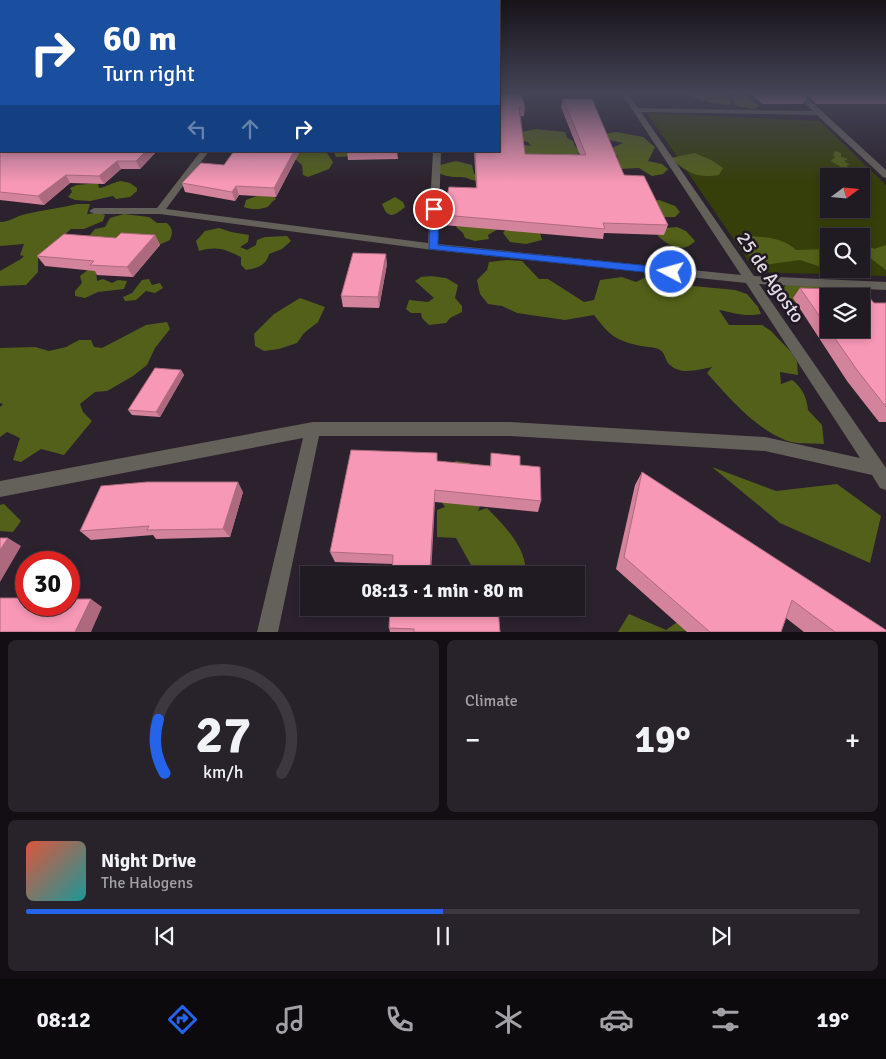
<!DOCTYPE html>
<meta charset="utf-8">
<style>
body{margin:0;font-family:Signika,sans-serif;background:#28232a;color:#f1f3f6;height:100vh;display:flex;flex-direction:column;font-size:19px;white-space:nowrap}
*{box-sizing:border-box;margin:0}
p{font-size:16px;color:#a2a1a5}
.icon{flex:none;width:28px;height:28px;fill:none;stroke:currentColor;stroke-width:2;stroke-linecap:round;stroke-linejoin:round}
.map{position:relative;height:632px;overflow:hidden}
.panel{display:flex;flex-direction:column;gap:8px;padding:8px;background:#120e13;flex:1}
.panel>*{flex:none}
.hud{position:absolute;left:0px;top:0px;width:500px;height:152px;box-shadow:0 2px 8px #0003,0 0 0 1px #3d3840;background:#1a4fa0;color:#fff;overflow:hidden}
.needle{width:32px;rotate:74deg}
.controls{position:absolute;left:820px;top:168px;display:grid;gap:10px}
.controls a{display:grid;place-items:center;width:50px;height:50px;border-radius:0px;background:#201a22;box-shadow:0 2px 8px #0003,0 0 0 1px #3d3840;font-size:25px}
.speed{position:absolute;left:15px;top:551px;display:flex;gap:10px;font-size:25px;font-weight:700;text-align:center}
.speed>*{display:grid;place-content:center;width:65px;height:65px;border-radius:50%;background:#201a22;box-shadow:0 2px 8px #0003,0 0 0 1px #3d3840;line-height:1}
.speed .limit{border:8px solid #d22;background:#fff;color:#111}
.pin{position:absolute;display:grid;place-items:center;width:42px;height:42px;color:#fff;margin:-21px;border:2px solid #fff;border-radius:50%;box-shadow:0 1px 5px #0007}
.me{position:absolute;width:55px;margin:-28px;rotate:276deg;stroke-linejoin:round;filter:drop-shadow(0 0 4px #0008)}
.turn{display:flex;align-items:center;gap:18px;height:105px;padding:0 20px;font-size:22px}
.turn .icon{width:65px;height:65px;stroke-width:2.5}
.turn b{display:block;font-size:35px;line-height:42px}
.lanes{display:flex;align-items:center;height:48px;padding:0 20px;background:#0003;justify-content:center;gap:25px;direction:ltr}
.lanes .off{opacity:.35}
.big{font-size:38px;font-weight:700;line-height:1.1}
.panel .widget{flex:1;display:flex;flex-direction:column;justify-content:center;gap:8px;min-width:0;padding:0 18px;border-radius:8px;background:#28232a}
.panel .dial{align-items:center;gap:0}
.dial svg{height:130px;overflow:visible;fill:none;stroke:#3d3840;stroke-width:7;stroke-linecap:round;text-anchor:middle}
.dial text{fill:#f1f3f6;stroke:none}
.song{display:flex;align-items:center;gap:15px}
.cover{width:60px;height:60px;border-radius:8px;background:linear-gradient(135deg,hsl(10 70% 55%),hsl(180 70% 35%))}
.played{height:5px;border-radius:2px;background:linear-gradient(90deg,#2563eb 50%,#3d3840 50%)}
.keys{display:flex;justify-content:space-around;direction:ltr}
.heat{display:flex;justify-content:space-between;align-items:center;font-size:28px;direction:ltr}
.panel .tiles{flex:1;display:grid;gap:8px;grid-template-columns:1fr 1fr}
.widget:last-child{grid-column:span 2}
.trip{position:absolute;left:300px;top:566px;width:285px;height:50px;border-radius:0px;background:#201a22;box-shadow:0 2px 8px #0003,0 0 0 1px #3d3840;font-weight:700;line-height:50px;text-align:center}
.dock{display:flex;height:80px;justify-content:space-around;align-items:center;background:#0d0a0e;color:#a2a1a5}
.dock .icon{width:35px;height:35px}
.dock .selected{color:#2563eb}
.dock b{font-size:22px;color:#f1f3f6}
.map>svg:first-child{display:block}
</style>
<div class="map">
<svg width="886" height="632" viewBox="0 0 886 632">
<rect width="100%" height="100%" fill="#2b222d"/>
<!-- green -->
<path fill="#363f0a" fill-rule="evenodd" d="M 647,113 L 820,121 L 886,185 L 886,276 L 756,272 ZM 829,176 L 861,176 L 861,209 L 829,209 ZM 829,236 L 861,236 L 861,269 L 829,269 Z"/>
<!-- forest -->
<g fill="#536019">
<polygon points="690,94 726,94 730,99 731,105 711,103 690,96"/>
<polygon points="736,94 747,97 760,106 753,109 735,105 733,98"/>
<path d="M 536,129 L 565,132 L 567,138 L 573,141 L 574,145 L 581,152 C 557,165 530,155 505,150 L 517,144 L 531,146 L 528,142 L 519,140 L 516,133 Z"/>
<polygon points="617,132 643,137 655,147 648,161 662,164 668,169 663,174 652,176 639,168 620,169 617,159 618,156 614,154 612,148 623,143 605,139 602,134"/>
<polygon points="311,151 355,151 355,156 336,157 334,152 327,153 333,162 329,169 308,177 303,175 302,165 295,159 299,153"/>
<polygon points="835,151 841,153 841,157 848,159 844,161 850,165 846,165 860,176 855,176 831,161 835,157 833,155"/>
<path d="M 695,153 L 711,160 L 723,168 L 719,175 C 698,179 686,172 670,158 Z"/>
<path d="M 456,161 L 472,165 L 474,174 L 480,174 L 479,180 C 473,181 472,180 467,178 C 458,175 453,180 439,173 L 440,165 Z"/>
<path d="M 121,181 L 130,183 L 137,188 L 137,191 L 130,197 L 116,199 L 113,196 L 90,201 L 75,200 L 68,197 L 72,192 L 70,188 L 77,185 L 98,183 L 99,188 C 107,187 113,182 121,181 Z"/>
<path d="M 262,194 L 274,196 L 276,199 L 272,202 L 269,206 C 262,210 251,210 244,207 L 246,200 Z"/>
<path d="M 395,197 L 403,202 L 405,207 C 394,216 388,220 382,204 Z"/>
<polygon points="659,200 675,206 680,212 675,217 661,217 653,201"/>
<path d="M 77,204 L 90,204 L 87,214 L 100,213 L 105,215 L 103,221 L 84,229 L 71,229 L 38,258 L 38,272 L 26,285 L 0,286 L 0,271 L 21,259 L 24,256 L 20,255 L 24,244 L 0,246 L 0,222 C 10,222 16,216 26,214 C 43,210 61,208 77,204 Z"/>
<path d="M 124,214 L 149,217 L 157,223 L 167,223 C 173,229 173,232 170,240 L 152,248 L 128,240 L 88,237 L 95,229 L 105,227 L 110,218 Z"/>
<polygon points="460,221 498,229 488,235 489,239 475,241 465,238 463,233 456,227"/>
<path d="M 677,227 L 686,231 L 695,241 C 683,254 669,246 658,236 L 659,232 L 665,228 Z"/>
<path d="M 219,228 L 231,232 L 249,235 L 248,242 L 240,247 L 247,250 L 256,245 L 257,240 L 265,237 L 287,236 L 291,241 L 282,249 L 269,254 C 266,266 257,268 246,270 L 241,265 L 241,257 C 224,249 218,246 199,251 L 196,241 L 205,231 Z"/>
<polygon points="506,229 540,233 542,240 526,244 510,242 503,233"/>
<path d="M 744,236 C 763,237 782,237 796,250 L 829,249 L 829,265 L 818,266 L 800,260 L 764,265 L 750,256 L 740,246 Z"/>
<polygon points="861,242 874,249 886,245 886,270 861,251"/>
<path d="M 507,260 L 522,261 L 539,279 L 548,279 L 584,302 L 594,300 L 600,280 L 622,277 L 636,282 L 652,274 L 667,274 L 686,279 L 693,286 L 735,290 L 747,294 L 758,307 L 761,314 C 744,317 735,313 719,310 L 729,325 L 762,325 L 771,331 L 791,352 L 797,362 L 798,375 L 780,372 L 781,384 L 792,380 C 802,387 807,398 808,410 L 822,425 L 824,444 C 812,443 796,445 785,440 C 754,427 729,398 707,373 L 712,367 C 698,370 679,376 668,363 C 665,359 665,353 660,350 C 656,347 647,347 641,346 C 616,341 609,335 594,315 L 565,320 L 517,313 L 502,306 L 488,304 L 480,294 L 477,280 L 487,270 L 489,262 Z"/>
<polygon points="89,269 96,269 97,281 103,279 112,283 118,280 127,281 124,289 98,292 85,298 75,296 75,291 82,283 80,276"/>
<polygon points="431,276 446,278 458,285 455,298 462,306 462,312 450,318 446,323 429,325 422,318 421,313 411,313 406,309 409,300 428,302 434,298 415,281 421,277"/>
<polygon points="792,278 819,280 835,293 829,296 797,303 784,297 782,290"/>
<polygon points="149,279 152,285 160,283 163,288 155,293 146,291 136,300 125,301 123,297 132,293 142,280"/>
<polygon points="300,298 325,307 318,322 304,333 297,343 279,349 264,351 255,346 254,334 274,314"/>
<polygon points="167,322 170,329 155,348 147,365 133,376 107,391 95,392 80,404 83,412 92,421 64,455 41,449 21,462 13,460 20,438 7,432 0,437 0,407 3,404 0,403 0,348 35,347 49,351 66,347 79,340 91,340 94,347 102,348 146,325"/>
<path d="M 456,461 L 470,463 C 482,483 488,488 478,511 L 487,508 C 504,525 529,550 525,575 L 488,575 L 487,567 L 471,565 L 456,538 L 437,537 L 437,510 L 445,507 L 439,498 L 441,469 Z"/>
<polygon points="712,467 776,491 837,484 881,516 870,563 780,523"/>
<polygon points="4,504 21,521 13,532 0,531 0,505"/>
<polygon points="629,614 666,630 683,618 703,631 618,632"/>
</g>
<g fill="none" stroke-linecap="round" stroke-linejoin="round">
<!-- minor -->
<polygon fill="#64605a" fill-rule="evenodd" points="622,94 628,94 638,108 813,111 796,94 803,94 886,170 886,178 883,177 817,115 641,112 754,276 886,282 886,290 759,284 886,468 886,490 880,488 872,475 765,451 510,436 319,436 278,632 257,632 303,438 0,497 0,481 313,422 510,422 765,437 860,458 746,283 433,250 160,214 94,214 89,211 94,208 157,208 201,151 209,151 166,209 428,243 433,151 441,151 438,244 741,275"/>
</g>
<!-- wall -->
<g fill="#d4839d">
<polygon points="0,94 1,94 1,151 157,151 140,169 121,169 104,184 70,183 44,205 0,200"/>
<polygon points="499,94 525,107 524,116 520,116 525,154 580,155 561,107 563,99 624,175 668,225 664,235 604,233 603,239 443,225 443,215 476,187 474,151 499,151"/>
<polygon points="751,94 886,94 886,104 816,104 807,95 803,104 762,104"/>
<polygon points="300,151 276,197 239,195 235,201 185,192 182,183 224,165"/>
<polygon points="347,151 397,151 398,159 348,160"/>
<polygon points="155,235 160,245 133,277 97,275 95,271 45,266 37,256 116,238"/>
<polygon points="387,264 379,308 343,307 341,296"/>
<polygon points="800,288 874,303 886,303 886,422 879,422 847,381 793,298"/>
<polygon points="181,370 184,375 160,417 132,415 128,410"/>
<polygon points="437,453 437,461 490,466 491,453 520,465 541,501 538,512 435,502 392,575 392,564 335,562 330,552"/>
<polygon points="642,472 886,632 804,632 786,618 781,632 687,632 616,569 635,485"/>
<polygon points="243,492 230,537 156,539 153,535 91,540 80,531"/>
<polygon points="389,628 500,632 390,632"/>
</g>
<!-- shaded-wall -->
<g fill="#ad6a7f">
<polygon points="146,151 157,151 140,169 136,161"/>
<polygon points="294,151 300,151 276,197 274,188"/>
<polygon points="117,161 121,169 104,184 99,176"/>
<polygon points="66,175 70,183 44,205 38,196"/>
<polygon points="236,186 239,195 235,201 232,192"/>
<polygon points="155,235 160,245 133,277 127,267"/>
<polygon points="386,254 387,264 379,308 378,297"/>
<polygon points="181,370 184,375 160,417 156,412"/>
<polygon points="238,482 243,492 230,537 223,529"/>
<polygon points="435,490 435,502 431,575 430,569"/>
<polygon points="8,538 21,546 0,582 0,550"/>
<polygon points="91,599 102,607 91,632 75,632"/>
</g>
<!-- building -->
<g fill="#f798b6" stroke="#ad6a7f" fill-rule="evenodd">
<rect x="0" y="94" width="1" height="47"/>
<polygon points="499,94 521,94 525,107 519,107 525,154 586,155 563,99 592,99 624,175 644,176 668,225 603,223 605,229 443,215 449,187 477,188 475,151 499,151"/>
<polygon points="0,149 1,149 1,151 146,151 136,161 117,161 99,176 66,175 38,196 0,192"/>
<polygon points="234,151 294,151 274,188 236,186 232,192 182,183 201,163 224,165"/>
<polygon points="121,233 155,235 127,267 90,265 94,261 37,256 64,234 116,238"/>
<polygon points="353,253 386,254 378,297 341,296"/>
<path d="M 800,288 L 863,290 L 874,303 L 886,303 L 886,407 L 857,370 ZM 829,296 L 861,296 L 861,329 L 829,329 Z"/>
<polygon points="155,368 181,370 156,412 128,410"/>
<polygon points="351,450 437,453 437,461 491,466 491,453 520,456 520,465 540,467 541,501 435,490 430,569 495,569 496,575 392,575 393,555 330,552"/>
<polygon points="642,472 886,630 886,632 835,632 792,600 781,632 710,632 624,557"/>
<polygon points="147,482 238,482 223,529 147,530 149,526 80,531 101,486"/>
<polygon points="0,538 8,538 0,550"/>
<polygon points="0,598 26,598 26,605 69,605 69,599 91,599 75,632 0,632"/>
<polygon points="390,608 498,608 500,632 414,632 414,629 389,628"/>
</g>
<!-- sky -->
<linearGradient id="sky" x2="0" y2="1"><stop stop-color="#181319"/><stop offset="0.51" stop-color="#444457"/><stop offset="1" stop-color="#444457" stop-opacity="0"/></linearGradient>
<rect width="886" height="183" fill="url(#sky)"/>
<!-- route -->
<polygon fill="#2563eb" stroke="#184099" points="434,206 439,209 438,245 671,268 676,272 671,275 429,249 430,209"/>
<g text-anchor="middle" stroke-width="5" stroke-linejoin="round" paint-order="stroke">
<!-- street labels -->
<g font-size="19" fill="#e0dae2" stroke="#211823">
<text transform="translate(771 277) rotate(56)" y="7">25 de Agosto</text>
</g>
</g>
</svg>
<div class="controls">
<a><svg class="needle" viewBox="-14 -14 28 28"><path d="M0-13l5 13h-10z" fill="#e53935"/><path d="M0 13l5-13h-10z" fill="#a2a1a5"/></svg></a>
<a><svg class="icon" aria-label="search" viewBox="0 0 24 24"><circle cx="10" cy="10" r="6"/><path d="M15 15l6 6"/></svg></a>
<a><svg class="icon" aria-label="layers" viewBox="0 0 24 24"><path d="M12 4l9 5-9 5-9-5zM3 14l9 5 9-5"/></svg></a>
</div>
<div class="speed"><div class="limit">30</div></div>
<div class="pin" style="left:434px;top:209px;background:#d93025"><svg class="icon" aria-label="arrive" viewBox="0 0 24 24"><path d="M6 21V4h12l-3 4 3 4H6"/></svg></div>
<svg class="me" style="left:671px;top:272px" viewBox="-20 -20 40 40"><circle r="17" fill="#2563eb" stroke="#fff" stroke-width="3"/><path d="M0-11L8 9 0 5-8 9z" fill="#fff"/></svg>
<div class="trip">08:13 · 1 min · 80 m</div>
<div class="hud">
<div class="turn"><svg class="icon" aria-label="right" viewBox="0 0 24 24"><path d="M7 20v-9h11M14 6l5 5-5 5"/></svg><div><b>60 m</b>Turn right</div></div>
<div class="lanes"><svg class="icon off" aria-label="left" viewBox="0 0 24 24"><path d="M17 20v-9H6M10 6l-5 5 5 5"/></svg><svg class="icon off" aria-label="ahead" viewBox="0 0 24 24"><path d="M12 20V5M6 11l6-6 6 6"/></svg><svg class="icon" aria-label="right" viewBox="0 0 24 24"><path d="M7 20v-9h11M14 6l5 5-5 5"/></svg></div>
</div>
</div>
<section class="panel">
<div class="tiles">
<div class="widget dial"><svg viewBox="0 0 100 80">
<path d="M14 69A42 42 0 1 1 86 69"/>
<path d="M14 69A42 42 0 0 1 10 36" stroke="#2563eb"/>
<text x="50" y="56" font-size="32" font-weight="700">27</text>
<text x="50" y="72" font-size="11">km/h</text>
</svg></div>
<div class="widget"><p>Climate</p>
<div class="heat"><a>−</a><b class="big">19°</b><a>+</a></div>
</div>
<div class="widget">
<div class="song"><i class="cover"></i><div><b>Night Drive</b><p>The Halogens</p></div></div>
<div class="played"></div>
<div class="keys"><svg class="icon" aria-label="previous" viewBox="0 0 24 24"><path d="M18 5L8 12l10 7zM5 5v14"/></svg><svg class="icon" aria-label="pause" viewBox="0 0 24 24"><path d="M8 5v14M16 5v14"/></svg><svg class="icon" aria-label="next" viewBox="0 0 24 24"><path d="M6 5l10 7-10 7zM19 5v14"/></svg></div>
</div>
</div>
</section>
<nav class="dock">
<b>08:12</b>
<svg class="icon selected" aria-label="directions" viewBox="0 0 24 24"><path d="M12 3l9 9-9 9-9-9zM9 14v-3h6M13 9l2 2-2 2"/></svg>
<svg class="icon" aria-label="music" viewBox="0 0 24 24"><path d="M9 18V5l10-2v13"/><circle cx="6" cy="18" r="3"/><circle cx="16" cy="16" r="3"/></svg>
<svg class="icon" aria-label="phone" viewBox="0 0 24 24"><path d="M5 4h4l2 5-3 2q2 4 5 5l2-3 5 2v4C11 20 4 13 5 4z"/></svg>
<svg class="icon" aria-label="climate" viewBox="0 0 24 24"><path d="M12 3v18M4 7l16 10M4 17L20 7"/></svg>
<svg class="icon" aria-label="car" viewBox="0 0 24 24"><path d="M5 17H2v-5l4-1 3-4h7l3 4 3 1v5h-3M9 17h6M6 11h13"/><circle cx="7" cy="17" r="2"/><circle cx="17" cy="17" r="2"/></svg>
<svg class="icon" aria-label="filters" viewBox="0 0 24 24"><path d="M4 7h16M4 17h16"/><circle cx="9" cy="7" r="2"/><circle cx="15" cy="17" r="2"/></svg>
<b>19°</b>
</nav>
